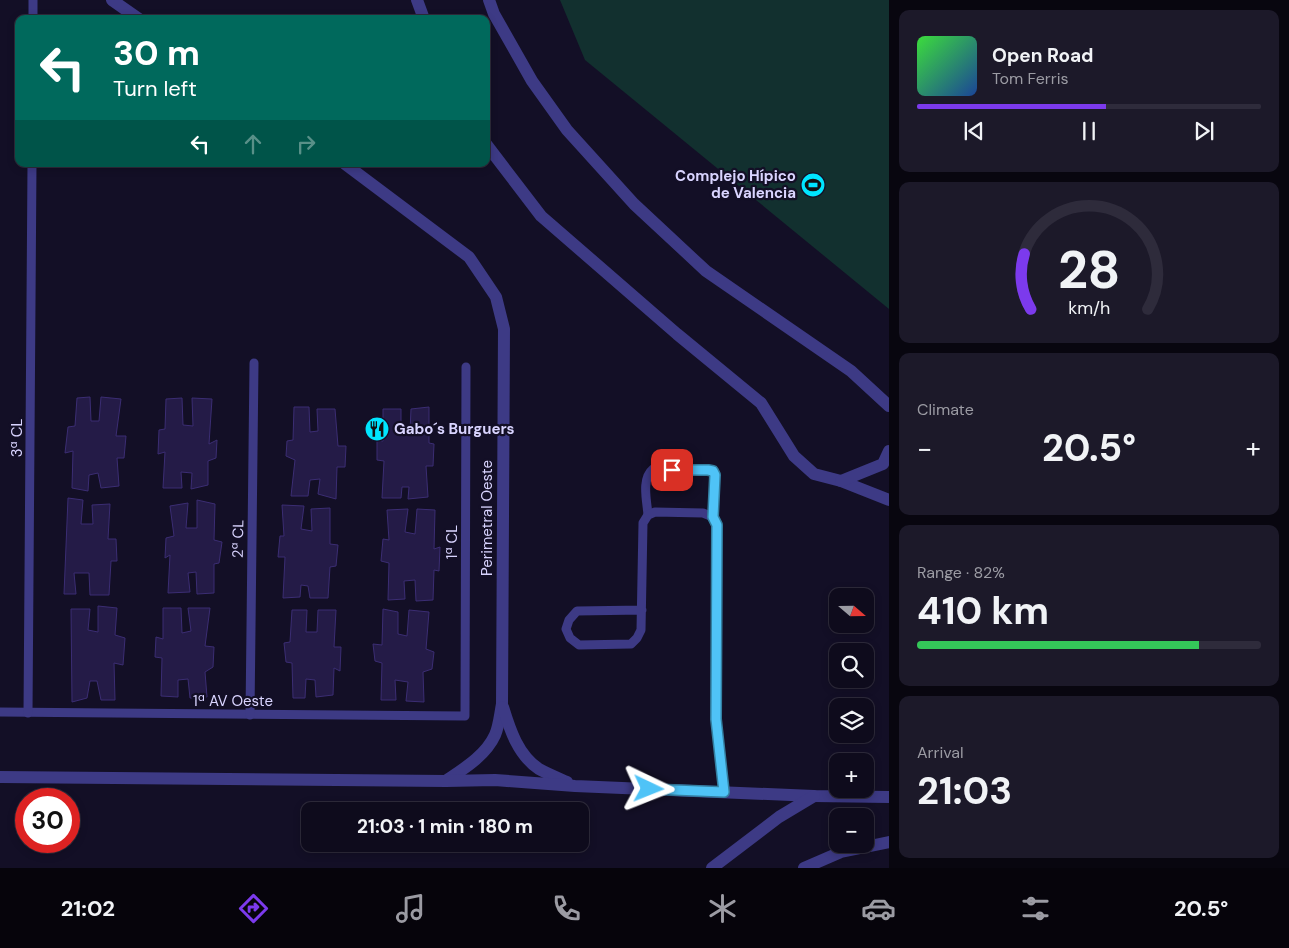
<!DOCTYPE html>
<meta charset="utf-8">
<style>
body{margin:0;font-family:"DM Sans",sans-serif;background:#1c1929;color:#f1f3f6;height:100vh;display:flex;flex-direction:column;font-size:19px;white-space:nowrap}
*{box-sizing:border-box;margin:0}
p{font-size:16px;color:#9b9ba3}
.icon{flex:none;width:28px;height:28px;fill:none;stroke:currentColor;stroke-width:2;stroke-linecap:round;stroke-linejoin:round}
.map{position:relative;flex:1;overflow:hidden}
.side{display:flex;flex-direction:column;gap:10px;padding:10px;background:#08060f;width:400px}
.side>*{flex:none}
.hud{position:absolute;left:15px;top:15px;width:475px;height:152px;border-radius:10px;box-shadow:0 2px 8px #0003,0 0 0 1px #2e2b3b;background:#00695c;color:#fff;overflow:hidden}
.needle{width:32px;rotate:110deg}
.tools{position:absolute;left:829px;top:588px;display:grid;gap:10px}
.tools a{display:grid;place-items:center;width:45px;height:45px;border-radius:10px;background:#0e0b1c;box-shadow:0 2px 8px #0003,0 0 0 1px #2e2b3b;font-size:25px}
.speed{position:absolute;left:15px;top:788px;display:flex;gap:10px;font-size:25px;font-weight:700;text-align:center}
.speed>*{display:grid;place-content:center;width:65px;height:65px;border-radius:50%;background:#0e0b1c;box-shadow:0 2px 8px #0003,0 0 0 1px #2e2b3b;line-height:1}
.speed .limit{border:8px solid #d22;background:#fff;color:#111}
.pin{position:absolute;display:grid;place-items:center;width:42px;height:42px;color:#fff;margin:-21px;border-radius:10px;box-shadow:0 2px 8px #0006}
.me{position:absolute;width:55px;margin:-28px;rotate:92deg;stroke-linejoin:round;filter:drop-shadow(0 0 4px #0008)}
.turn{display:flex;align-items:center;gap:18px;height:105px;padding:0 15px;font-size:22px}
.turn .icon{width:65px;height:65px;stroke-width:2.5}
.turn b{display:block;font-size:35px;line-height:42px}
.lanes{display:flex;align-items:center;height:48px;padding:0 15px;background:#0003;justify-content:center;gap:25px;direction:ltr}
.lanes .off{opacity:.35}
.big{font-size:38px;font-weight:700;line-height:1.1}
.side .tile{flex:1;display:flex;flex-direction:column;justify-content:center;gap:8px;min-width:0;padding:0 18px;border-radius:10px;background:#1c1929}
.side .dial{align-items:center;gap:0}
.dial svg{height:130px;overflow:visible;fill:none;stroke:#2e2b3b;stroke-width:7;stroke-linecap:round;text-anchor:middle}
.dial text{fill:#f1f3f6;stroke:none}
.song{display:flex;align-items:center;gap:15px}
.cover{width:60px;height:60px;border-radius:8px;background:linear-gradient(135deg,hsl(120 70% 55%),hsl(220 70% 35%))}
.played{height:5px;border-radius:2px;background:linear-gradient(90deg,#7c3aed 55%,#2e2b3b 55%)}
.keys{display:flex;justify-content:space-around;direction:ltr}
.heat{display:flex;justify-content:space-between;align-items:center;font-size:28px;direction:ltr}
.charge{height:8px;border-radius:4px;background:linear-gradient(90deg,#34c759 82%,#2e2b3b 0)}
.trip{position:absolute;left:301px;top:802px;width:288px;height:50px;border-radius:10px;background:#0e0b1c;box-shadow:0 2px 8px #0003,0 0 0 1px #2e2b3b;font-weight:700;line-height:50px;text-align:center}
.dock{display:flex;height:80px;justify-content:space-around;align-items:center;background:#06040b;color:#9b9ba3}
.dock .icon{width:35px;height:35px}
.dock .on{color:#7c3aed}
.dock b{font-size:22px;color:#f1f3f6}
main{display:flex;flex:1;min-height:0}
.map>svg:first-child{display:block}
</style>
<main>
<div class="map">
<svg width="889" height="868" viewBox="0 0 889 868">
<rect width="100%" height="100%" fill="#130f26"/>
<!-- green -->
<polygon fill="#12302f" points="560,0 889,0 889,309 585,60"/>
<!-- building -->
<g fill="#241b47" stroke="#3b2d73">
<polygon points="90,397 91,421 99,421 101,397 121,399 116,436 126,436 124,458 117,458 119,486 101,488 98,473 89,475 88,491 72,488 73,451 65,453 68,427 75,426 77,398"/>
<polygon points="182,398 183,425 193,426 192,398 212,399 209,444 217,440 216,458 208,461 208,485 191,489 192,473 181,472 182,488 163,488 165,452 158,454 159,430 165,429 166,399"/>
<polygon points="294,407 309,407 310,432 318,431 317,409 335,409 338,446 346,446 345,467 337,467 336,499 318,494 320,479 310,480 308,496 291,496 295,460 286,456 287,441 293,440"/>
<polygon points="429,407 429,443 434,444 433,466 426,466 428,497 408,499 409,487 402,487 401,498 382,498 384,461 377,460 377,440 383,441 383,409 401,409 401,433 410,432 411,409"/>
<polygon points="68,498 83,500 81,524 93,524 92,505 110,504 108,539 116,539 117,561 111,561 109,595 90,595 89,573 74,573 76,594 64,594"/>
<polygon points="197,500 215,504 214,540 222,542 219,563 214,564 214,593 197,594 196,572 188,573 190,592 168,593 170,555 165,558 166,538 174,536 170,506 188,503 186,528 197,528"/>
<polygon points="282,505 304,506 301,529 312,531 311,509 330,508 330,544 338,545 336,566 330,567 328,598 310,598 308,586 301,585 300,597 283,598 285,557 278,557 280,536 284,536"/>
<polygon points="408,509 405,532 415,534 417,509 435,510 434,549 440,547 439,571 434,570 433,600 416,601 415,580 404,581 405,599 388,600 389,563 381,561 383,539 389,540 387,510"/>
<polygon points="98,606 117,608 115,635 125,638 123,665 114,663 115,700 101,700 97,681 90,681 87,698 72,702 71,609 90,609 88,630 98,632"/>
<polygon points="163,608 181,608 182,633 191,631 188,608 210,608 205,646 214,647 213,667 205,672 207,697 190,698 188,679 178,680 178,697 161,696 162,658 155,657 156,637 163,639"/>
<polygon points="383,609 398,612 398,634 407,636 409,610 429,612 426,649 434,652 432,669 423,672 424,702 406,701 408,682 395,680 396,700 381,700 382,663 375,661 373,644 382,645"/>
<polygon points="292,610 307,610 306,632 317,632 318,610 336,610 334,647 341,647 340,671 334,668 333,695 316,697 315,680 306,679 305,698 293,698 292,663 286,662 284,643 290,642"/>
</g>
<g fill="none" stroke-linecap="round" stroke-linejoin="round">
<!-- service -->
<g stroke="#3d3a85" stroke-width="9">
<polyline points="33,19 33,0"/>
<path d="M 648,515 C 647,501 641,479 653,469 L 708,470 L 713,471 L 715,475 L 713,517"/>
<polyline points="642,610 577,611 569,620 566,629 570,638 579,645 631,644 637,638 641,630 643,523 648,515 655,512 703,513 713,517 717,525 716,719 724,792"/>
<polyline points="0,712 465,716 466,367"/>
<polyline points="28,713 32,164"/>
<polyline points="250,715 254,363"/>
</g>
<!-- minor -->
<g stroke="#3d3a85" stroke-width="12">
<polyline points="112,0 139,19"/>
<polyline points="417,0 424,19"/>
<polyline points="489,0 494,14 532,81 567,130 634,204 706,271 851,371 889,406"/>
<polyline points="486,144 541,216 677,334 761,403 794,456 814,474 841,481 889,500"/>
<path d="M 345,164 L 469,257 L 496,297 L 504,329 L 502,704 C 500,714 499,726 495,735 C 486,755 465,768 447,780"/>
<polyline points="841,481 883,464 889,451"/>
<path d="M 503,707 C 510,730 518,755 539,769 C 548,774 558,778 567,782"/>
<polyline points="0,777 446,781 495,780 575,786 814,796 889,797"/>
<polyline points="712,868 779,817 814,796"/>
<polyline points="804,868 841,852 889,842"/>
</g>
</g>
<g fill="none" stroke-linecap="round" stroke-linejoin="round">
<defs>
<polyline id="route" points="649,789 724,792 716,719 717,525 713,517 715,475 713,471 708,470 672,470"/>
</defs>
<!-- route casing -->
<use href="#route" stroke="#337fa1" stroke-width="12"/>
<!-- route -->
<use href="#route" stroke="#4fc3f7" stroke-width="9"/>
</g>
<!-- icons -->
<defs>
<symbol id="stadium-disc" viewBox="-11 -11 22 22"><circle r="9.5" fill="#00e5ff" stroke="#130f26"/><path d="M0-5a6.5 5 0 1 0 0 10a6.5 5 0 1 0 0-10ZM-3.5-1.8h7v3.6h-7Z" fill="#111"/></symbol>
<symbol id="restaurant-disc" viewBox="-11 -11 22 22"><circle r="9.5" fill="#00e5ff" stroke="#130f26"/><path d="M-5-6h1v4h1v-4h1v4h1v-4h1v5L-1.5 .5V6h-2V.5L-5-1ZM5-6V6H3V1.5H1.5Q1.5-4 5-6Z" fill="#111"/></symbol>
</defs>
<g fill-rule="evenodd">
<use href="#stadium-disc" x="799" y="171" width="28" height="28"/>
<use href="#restaurant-disc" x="363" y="415" width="28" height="28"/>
</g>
<g text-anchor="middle" stroke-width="4.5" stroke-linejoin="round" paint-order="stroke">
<!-- poi labels -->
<g font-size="15" font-weight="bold" fill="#d9d4ff" stroke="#130f26" text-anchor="end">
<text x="796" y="181">Complejo Hípico<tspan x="796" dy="17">de Valencia</tspan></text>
<text x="394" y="434" text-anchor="start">Gabo´s Burguers</text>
</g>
<!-- street labels -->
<g font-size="15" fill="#d9d4ff" stroke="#130f26">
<text transform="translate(17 438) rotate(-90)" y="5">3ª CL</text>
<text transform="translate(487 518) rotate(-90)" y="5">Perimetral Oeste</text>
<text transform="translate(238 539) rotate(-89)" y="5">2ª CL</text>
<text transform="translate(452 542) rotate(-90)" y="5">1ª CL</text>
<text x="233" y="706">1ª AV Oeste</text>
</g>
</g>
</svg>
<div class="tools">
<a><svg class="needle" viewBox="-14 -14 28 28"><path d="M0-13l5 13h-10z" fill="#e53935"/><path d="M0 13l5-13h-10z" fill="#9b9ba3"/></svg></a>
<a><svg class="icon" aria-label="search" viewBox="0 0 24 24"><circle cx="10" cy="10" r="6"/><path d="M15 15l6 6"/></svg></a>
<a><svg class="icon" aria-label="layers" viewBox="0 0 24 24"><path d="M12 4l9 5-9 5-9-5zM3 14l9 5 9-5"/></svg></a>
<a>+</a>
<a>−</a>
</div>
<div class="speed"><div class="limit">30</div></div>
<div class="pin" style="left:672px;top:470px;background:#d93025"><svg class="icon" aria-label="arrive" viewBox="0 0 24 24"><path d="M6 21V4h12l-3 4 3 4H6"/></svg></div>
<svg class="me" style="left:649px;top:789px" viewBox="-20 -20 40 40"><path d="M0-17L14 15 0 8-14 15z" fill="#4fc3f7" stroke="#fff" stroke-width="4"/></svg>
<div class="trip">21:03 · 1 min · 180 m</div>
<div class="hud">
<div class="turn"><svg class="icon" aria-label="left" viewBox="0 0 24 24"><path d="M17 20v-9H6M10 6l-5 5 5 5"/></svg><div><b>30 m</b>Turn left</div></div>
<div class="lanes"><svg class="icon" aria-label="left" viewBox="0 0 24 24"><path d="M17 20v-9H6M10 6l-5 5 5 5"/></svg><svg class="icon off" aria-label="ahead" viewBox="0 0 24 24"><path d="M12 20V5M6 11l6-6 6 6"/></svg><svg class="icon off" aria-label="right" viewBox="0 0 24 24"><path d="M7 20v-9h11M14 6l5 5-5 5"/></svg></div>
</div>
</div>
<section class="side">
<div class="tile">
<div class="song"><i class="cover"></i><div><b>Open Road</b><p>Tom Ferris</p></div></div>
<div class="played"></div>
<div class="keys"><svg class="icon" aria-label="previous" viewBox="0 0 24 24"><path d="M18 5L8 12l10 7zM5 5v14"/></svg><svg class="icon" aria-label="pause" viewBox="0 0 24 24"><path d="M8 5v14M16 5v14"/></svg><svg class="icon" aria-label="next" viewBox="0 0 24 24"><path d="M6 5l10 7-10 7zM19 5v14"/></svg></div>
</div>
<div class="tile dial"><svg viewBox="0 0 100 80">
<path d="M14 69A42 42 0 1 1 86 69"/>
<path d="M14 69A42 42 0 0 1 10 35" stroke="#7c3aed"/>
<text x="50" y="56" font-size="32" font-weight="700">28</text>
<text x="50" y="72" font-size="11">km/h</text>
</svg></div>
<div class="tile"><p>Climate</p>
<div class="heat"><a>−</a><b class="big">20.5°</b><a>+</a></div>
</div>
<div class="tile"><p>Range · 82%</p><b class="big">410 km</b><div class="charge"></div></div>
<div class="tile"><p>Arrival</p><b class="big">21:03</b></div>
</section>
</main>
<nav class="dock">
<b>21:02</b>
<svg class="icon on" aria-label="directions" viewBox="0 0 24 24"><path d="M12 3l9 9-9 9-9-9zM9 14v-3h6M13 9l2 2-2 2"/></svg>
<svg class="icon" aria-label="music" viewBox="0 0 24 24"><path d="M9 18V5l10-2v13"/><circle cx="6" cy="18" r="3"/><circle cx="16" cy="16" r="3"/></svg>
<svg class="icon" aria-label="phone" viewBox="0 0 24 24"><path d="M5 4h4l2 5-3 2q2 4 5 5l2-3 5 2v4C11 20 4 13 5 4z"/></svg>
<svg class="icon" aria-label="climate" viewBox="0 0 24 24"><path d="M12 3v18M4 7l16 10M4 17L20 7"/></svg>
<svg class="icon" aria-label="car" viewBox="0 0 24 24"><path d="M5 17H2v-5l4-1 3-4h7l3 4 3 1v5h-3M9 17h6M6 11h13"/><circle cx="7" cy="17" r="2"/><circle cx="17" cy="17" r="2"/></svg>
<svg class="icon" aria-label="filters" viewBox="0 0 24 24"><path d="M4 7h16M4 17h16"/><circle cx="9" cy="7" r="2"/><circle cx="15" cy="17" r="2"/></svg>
<b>20.5°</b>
</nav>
